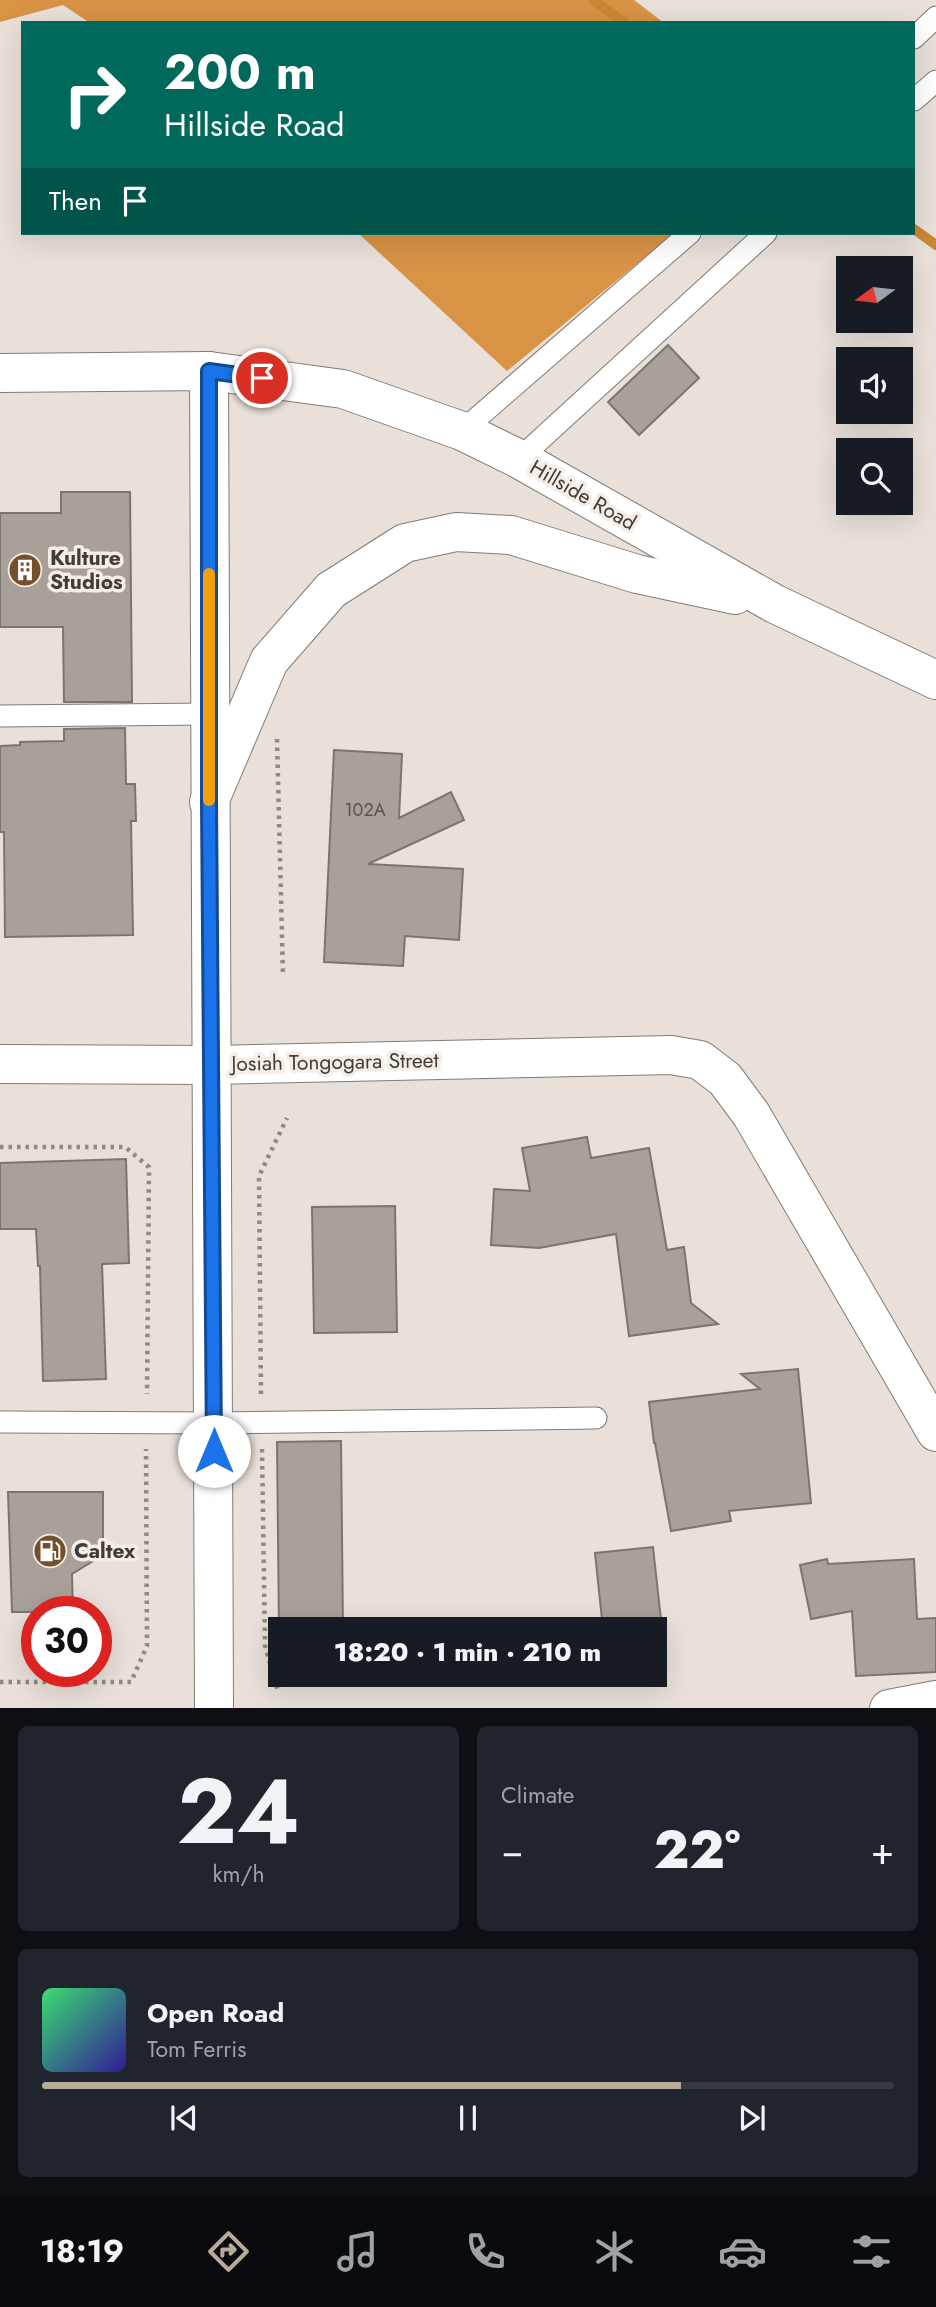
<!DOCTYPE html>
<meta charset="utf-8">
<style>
body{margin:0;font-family:Jost,sans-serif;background:#20242c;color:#f1f3f6;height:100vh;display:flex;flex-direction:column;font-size:26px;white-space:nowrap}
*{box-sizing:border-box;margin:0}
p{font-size:23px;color:#9ea1a6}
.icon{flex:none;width:38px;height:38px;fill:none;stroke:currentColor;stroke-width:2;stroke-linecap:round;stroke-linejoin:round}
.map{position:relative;height:1708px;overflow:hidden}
.sheet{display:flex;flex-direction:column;gap:18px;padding:18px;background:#0d0f14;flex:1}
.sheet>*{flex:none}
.hud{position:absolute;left:21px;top:21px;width:894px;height:214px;border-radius:0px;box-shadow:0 7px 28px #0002;background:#00695c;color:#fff;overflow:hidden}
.needle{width:46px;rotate:255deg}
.controls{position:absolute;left:836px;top:256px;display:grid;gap:14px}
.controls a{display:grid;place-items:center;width:77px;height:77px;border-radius:0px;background:#171b24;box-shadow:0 7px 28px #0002;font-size:35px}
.speed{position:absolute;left:21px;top:1596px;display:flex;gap:14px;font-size:35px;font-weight:700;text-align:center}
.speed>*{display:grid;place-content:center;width:91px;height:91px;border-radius:50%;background:#171b24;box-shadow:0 7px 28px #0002;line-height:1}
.speed .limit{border:10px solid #d22;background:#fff;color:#111}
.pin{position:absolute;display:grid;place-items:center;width:60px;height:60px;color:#fff;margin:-30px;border:4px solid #fff;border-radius:50%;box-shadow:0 2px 7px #0007}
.me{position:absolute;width:77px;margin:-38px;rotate:0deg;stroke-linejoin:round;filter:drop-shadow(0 0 5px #0008)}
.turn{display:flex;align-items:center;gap:24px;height:147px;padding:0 28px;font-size:32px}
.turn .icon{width:91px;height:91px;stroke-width:2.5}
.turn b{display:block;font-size:49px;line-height:60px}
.then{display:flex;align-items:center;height:66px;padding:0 28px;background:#0003;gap:14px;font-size:26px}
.big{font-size:52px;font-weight:800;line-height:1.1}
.sheet .tile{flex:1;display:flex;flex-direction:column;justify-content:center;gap:10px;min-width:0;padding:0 24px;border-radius:10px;background:#20242c}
.sheet .dial{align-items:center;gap:0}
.dial b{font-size:91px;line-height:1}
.song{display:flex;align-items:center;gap:21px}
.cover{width:84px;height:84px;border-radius:10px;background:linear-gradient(135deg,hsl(140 70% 55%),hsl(250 70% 35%))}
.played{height:7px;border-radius:4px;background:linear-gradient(90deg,#b9aa9a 75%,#363941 75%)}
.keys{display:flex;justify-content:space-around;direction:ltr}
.heat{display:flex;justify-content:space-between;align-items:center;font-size:38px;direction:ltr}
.sheet .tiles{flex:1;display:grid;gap:18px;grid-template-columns:1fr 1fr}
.tile:last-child{grid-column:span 2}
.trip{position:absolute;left:268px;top:1617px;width:399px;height:70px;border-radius:0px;background:#171b24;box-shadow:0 7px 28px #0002;font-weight:800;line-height:70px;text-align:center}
.menu{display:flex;height:112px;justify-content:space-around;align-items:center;background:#090b0e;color:#9ea1a6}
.menu .icon{width:49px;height:49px}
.menu .current{color:#b9aa9a}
.menu b{font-size:32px;color:#f1f3f6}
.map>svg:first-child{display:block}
</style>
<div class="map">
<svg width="936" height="1709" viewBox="0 0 936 1709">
<rect width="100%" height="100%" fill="#e8e0d9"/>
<!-- forest -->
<g fill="#d89345">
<polygon points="0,0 634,0 664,23 90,23 63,5 0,22"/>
<polygon points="358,233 674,233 507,371"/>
</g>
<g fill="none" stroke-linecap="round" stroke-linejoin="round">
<!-- stream -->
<g stroke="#cb8737" stroke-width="10">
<polyline points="593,0 625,23"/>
<polyline points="914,229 936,245"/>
</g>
</g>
<!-- building -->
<g fill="#a8a19a" stroke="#7c756f" stroke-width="2">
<polygon points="668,345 699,378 639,435 608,402"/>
<polygon points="61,492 130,492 132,702 64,702 63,627 0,627 0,513 61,513"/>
<polygon points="125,728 126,784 135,784 136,821 131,821 133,935 5,937 4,832 0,832 0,746 20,745 20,742 64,741 64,729"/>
<polygon points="334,750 402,754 399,818 451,792 464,820 368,864 463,869 459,940 405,936 403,966 324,962"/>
<polygon points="587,1137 591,1158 649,1148 667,1250 684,1247 691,1303 718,1324 629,1336 616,1234 539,1248 491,1245 494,1189 530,1191 522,1148"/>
<polygon points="126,1159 129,1263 102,1264 106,1379 43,1381 40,1266 38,1266 36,1229 0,1229 0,1163"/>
<polygon points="395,1206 397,1332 314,1333 312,1207"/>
<polygon points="798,1369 811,1503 729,1511 731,1521 671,1531 655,1443 654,1443 649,1402 760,1389 741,1374"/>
<polygon points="341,1441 343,1629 279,1629 277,1442"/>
<polygon points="8,1492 103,1492 103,1555 72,1574 73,1612 12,1612"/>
<polygon points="653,1547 662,1629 603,1629 595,1553"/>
<polygon points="827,1559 828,1564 914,1559 917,1619 936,1618 936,1672 856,1676 852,1611 811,1619 800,1565"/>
</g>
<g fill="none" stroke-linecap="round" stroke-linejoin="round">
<defs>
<g id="lane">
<polyline points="914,38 936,17"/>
<polyline points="914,100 936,81"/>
<polyline points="462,431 690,233"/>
<polyline points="519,459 766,233"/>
<polyline points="0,716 209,714"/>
<polyline points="0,1422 214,1423 596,1418"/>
</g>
<g id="street">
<polyline points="209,371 214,1709"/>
<polyline points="0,1064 212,1065 671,1055 700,1060 725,1079 751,1114 936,1432"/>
</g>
<g id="secondary">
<polyline points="0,373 209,371 343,389 462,431 519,459 775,604 936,680"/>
<polyline points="209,802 269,661 331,590 405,543 456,532 511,535 637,574 735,595"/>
<polyline points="889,1709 936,1700"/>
</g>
</defs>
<!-- lane casing -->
<use href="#lane" stroke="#827b74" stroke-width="23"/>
<!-- street casing -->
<use href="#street" stroke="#827b74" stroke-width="40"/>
<!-- secondary casing -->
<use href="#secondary" stroke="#827b74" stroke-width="40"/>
<!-- path -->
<g stroke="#8f8a85" stroke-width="4.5" stroke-dasharray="3.5 5" stroke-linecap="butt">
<polyline points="277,739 283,975"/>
<polyline points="0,1147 125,1147 149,1167 147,1394"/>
<polyline points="261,1394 259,1176 287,1118"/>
<polyline points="262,1449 265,1646 278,1691"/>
<polyline points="0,1682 131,1682 147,1646 146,1449"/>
</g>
<!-- lane -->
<use href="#lane" stroke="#fff" stroke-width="21"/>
<!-- street -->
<use href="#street" stroke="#fff" stroke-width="38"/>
<!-- secondary -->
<use href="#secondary" stroke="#fff" stroke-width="38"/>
</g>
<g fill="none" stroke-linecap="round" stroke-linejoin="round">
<defs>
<polyline id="route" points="214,1451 209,802 209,371 262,378"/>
</defs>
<!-- route casing -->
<use href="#route" stroke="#114b97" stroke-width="18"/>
<!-- route -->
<use href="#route" stroke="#1a73e8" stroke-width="12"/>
<!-- slow -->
<polyline stroke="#f59e0b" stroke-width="12" points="209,574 209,800"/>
</g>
<!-- icons -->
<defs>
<symbol id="building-disc" viewBox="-11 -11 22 22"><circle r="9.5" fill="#74502a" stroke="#f5ede6"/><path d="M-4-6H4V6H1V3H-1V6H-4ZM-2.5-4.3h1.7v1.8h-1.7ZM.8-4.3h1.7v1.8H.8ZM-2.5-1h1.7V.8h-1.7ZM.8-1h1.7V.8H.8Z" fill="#fff"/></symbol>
<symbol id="fuel-disc" viewBox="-11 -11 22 22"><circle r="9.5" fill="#74502a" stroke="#f5ede6"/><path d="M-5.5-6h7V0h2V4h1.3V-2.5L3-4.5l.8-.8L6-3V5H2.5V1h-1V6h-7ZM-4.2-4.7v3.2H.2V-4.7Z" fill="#fff"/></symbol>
</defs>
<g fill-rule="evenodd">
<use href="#building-disc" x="6" y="551" width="38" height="38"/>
<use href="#fuel-disc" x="31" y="1532" width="38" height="38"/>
</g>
<g text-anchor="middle" stroke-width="7" stroke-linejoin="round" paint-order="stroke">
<!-- number labels -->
<g font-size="18" fill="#595551">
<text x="365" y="816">102A</text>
</g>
<!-- street labels -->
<g font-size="21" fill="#3f3c39" stroke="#f5ede6">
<text transform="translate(583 495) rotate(30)" y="7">Hillside Road</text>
<text transform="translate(335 1062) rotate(-1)" y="7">Josiah Tongogara Street</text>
</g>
<!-- poi labels -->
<g font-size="21" font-weight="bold" fill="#3f3c39" stroke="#f5ede6" text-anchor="start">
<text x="50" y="565">Kulture<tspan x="50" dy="24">Studios</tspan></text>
<text x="74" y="1558">Caltex</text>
</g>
</g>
</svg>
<div class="controls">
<a><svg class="needle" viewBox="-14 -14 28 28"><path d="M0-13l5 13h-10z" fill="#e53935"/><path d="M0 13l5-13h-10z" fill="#9ea1a6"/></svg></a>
<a><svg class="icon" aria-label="sound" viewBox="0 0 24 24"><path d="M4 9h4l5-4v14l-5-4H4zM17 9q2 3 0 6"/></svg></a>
<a><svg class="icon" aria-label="search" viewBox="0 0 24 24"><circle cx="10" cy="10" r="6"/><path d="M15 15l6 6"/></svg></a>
</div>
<div class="speed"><div class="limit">30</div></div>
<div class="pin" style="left:262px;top:378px;background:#d93025"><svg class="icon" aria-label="arrive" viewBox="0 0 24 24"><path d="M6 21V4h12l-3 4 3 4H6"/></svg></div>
<svg class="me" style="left:214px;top:1451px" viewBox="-20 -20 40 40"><circle r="19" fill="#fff"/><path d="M0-13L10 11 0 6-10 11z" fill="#1a73e8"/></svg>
<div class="trip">18:20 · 1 min · 210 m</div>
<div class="hud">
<div class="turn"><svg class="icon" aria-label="right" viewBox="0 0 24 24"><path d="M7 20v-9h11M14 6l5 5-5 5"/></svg><div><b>200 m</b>Hillside Road</div></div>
<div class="then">Then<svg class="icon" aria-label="arrive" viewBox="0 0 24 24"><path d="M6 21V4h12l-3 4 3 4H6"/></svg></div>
</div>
</div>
<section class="sheet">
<div class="tiles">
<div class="tile dial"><b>24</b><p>km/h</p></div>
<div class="tile"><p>Climate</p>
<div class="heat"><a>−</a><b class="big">22°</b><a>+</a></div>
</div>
<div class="tile">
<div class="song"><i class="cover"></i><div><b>Open Road</b><p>Tom Ferris</p></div></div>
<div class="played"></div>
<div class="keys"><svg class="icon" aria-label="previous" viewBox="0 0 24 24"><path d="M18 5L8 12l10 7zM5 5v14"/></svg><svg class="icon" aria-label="pause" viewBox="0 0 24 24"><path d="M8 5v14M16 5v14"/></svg><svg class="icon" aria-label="next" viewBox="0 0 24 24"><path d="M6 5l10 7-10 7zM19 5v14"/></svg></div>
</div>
</div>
</section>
<nav class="menu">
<b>18:19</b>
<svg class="icon current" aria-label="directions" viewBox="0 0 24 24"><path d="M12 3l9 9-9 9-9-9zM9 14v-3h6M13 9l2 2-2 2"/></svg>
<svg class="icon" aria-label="music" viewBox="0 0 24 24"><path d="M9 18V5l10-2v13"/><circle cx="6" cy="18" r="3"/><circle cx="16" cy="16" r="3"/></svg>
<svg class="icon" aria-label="phone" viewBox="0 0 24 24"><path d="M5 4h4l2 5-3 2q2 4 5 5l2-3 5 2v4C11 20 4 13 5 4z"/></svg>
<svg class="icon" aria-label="climate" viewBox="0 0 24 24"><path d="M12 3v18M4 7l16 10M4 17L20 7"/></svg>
<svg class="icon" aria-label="car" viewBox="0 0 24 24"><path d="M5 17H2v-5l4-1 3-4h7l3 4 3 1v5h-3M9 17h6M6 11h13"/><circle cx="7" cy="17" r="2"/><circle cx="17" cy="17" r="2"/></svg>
<svg class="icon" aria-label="filters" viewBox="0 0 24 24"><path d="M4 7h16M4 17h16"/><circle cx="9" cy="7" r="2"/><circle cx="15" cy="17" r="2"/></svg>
</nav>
